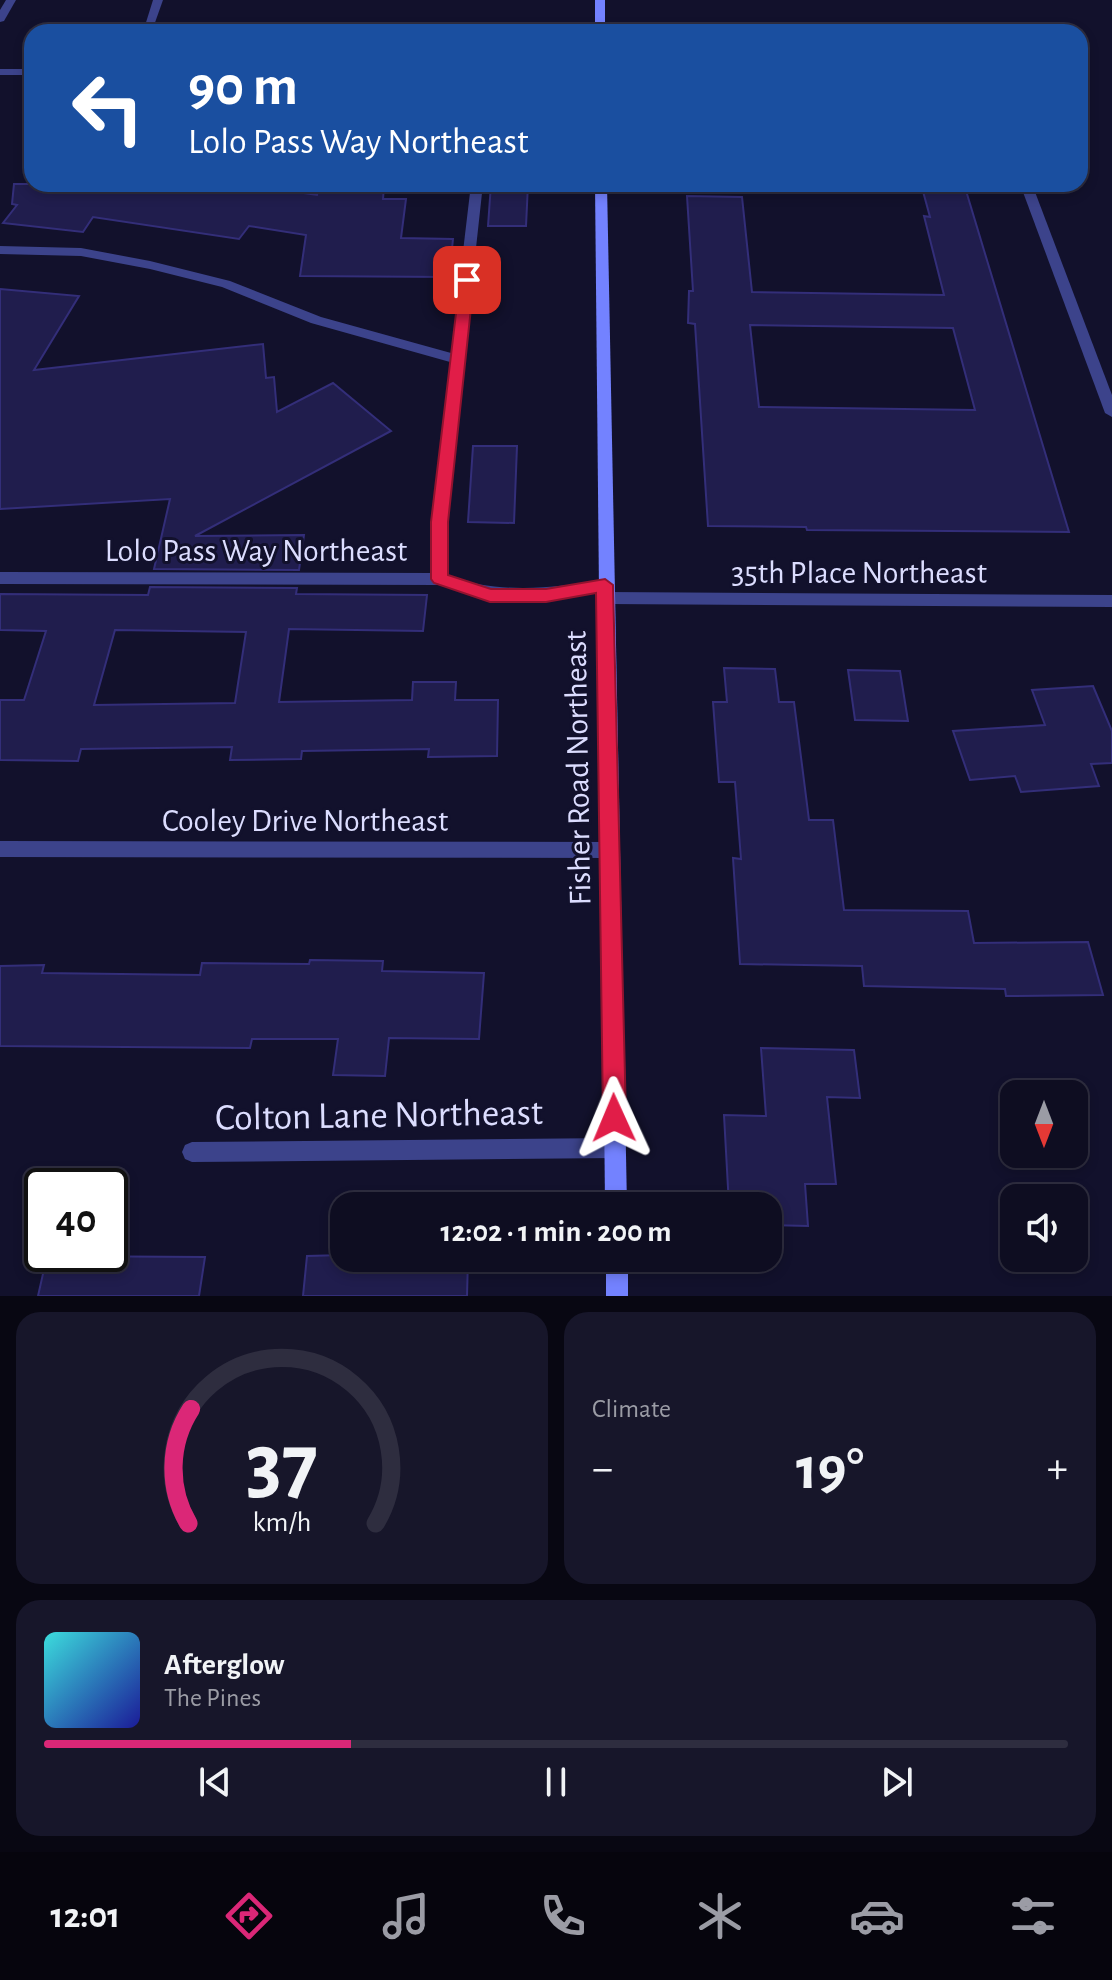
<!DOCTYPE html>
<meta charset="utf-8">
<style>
body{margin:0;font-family:"Alegreya Sans",sans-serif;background:#17162a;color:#f1f3f6;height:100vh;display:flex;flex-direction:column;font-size:30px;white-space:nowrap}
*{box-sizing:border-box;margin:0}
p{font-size:26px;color:#9b9ca5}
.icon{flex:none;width:44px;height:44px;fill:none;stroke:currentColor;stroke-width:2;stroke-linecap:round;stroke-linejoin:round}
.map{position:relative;height:1296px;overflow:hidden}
.side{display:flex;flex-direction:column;gap:16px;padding:16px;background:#080712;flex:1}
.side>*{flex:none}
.top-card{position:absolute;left:24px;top:24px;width:1064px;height:168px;border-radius:24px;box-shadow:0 4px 12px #0003,0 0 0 2px #2e2d3f;background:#1a4fa0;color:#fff;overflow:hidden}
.needle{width:52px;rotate:180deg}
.tools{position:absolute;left:1000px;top:1080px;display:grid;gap:16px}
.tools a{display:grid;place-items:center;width:88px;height:88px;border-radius:16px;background:#0e0d21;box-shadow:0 4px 12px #0003,0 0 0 2px #2e2d3f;font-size:40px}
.speed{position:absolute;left:24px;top:1168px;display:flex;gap:16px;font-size:40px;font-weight:700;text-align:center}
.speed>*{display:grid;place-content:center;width:104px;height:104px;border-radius:50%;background:#0e0d21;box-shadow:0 4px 12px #0003,0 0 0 2px #2e2d3f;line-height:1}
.speed .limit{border:4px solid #111;border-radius:12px;background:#fff;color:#111}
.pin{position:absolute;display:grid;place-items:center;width:68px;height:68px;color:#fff;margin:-34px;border-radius:16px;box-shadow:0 4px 12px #0006}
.me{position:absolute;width:88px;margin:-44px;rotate:359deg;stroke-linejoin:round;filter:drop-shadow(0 0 6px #0008)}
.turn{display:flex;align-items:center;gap:28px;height:168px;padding:0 32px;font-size:36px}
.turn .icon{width:104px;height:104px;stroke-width:2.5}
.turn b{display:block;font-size:56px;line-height:68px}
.big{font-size:60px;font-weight:700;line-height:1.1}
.side .card{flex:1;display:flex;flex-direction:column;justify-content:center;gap:12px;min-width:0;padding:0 28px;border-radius:24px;background:#17162a}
.side .dial{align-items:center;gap:0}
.dial svg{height:208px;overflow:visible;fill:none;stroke:#2e2d3f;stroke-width:7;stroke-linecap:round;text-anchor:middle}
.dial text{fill:#f1f3f6;stroke:none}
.song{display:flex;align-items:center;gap:24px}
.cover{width:96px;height:96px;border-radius:12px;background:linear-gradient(135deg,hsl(180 70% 55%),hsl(240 70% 35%))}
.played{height:8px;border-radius:4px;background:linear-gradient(90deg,#db2777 30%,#2e2d3f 30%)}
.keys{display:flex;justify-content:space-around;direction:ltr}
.heat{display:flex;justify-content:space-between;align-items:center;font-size:44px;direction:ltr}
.side .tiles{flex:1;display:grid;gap:16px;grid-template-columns:1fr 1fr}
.card:last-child{grid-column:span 2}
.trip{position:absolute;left:330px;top:1192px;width:452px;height:80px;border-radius:24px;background:#0e0d21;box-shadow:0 4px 12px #0003,0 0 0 2px #2e2d3f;font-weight:700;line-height:80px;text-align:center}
.dock{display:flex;height:128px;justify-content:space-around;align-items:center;background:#06050d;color:#9b9ca5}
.dock .icon{width:56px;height:56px}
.dock .selected{color:#db2777}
.dock b{font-size:36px;color:#f1f3f6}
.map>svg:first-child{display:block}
</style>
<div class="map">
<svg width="1112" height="1296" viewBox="0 0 1112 1296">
<rect width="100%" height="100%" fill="#12112c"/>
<!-- building -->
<g fill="#201d4d" stroke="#332e79" stroke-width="2" fill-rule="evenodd">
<polygon points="14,184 241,184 317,195 319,186 384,187 383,199 406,199 401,238 453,239 449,277 300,276 306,235 249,226 239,239 93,217 83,232 3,223 17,205 12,204"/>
<polygon points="491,184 528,184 526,226 488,226"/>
<path d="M 921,184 L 964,184 L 1069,532 L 807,530 L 806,527 L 708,526 L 695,324 L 688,323 L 689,291 L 693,291 L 687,196 L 742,197 L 752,292 L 944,295 L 924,216 L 930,217 ZM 750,325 L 953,328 L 975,410 L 759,407 Z"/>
<polygon points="0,289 79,296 34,370 263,344 266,378 274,377 277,412 333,383 391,431 195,536 304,535 299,570 154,569 170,499 0,509"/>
<polygon points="473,446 517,446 514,523 468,522"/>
<path d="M 150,587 L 297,588 L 296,594 L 427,595 L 423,631 L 289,629 L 279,702 L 412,700 L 413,682 L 456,682 L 455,700 L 498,700 L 497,756 L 428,757 L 429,749 L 302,751 L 301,759 L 230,760 L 232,747 L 81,749 L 78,761 L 0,760 L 0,700 L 24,700 L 46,631 L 0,630 L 0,594 L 148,595 ZM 115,630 L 246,632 L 235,703 L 94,705 Z"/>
<polygon points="724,668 775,669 779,702 794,702 809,820 833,820 844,910 968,911 974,943 1088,942 1103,995 1006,996 1005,989 864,986 862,966 740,964 733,858 741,859 735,782 719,782 713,702 727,702"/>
<polygon points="848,670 900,671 908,721 855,720"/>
<polygon points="1093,686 1112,731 1112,763 1091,764 1099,786 1021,792 1015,776 970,780 953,731 1045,725 1032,690"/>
<polygon points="310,960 383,961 382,971 484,973 479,1039 389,1038 385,1076 333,1075 338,1039 252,1039 250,1048 0,1046 0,966 44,965 42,973 200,975 202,963 309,964"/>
<polygon points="761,1048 854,1050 860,1098 827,1097 836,1184 805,1184 808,1226 768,1225 768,1206 729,1206 724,1115 766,1116"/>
<polygon points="344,1255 468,1258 467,1296 303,1296 307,1256"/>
<polygon points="47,1256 205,1257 199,1296 38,1296"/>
</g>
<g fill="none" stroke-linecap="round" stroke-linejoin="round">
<!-- street -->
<g fill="#3c438b" fill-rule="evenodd">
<polygon points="6,0 16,0 4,21 0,22 0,10"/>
<polygon points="153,0 163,0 152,31 143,32"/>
<rect x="0" y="69" width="32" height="6"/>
<path d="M 471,184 L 483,184 L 446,522 L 448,576 C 500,594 551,589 605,579 L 610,581 L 613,585 L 610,589 C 554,605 494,603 439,585 L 0,584 L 0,572 L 432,573 L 432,522 L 450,362 L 311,323 L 222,287 L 150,269 L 81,256 L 0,254 L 0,246 L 81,248 L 150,261 L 230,281 L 321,317 L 451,353 Z"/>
<polygon points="1020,184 1032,184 1112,395 1112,417 1105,413"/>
<polygon points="606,592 1112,595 1112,607 606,604 598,598"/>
<polygon points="0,841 610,842 616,845 619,850 616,855 610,858 0,857"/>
<polygon points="615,1138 622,1141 625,1148 622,1155 615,1158 192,1162 185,1159 182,1152 185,1145 192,1142"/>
</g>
<!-- secondary -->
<g fill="#7382ff" fill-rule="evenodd">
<rect x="595" y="0" width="10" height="32"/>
<polygon points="595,184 607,184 627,1206 605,1206"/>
<rect x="606" y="1258" width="22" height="38"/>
</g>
</g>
<!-- route -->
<polygon fill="#e11d48" stroke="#92132f" stroke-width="2" points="467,276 474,280 448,522 448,575 491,589 546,589 605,579 613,585 626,1118 623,1126 614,1129 606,1126 603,1118 596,593 546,602 490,602 434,583 431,579 431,522 460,280"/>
<g text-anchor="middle" stroke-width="6" stroke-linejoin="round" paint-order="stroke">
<!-- street labels -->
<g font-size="32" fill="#dcddff" stroke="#12112c">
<text x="256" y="561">Lolo Pass Way Northeast</text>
<text x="859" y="583">35th Place Northeast</text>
<text transform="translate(577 768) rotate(-91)" y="11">Fisher Road Northeast</text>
<text x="305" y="831">Cooley Drive Northeast</text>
</g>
<!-- near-street labels -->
<g font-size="38" fill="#dcddff" stroke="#12112c">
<text transform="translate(379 1114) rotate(-1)" y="13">Colton Lane Northeast</text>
</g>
</g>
</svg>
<div class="tools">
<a><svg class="needle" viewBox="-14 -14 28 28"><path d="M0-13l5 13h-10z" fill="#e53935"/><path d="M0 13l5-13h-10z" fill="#9b9ca5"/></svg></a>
<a><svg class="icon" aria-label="sound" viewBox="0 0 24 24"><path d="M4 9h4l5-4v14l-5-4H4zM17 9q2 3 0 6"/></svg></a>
</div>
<div class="speed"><div class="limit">40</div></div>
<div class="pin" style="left:467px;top:280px;background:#d93025"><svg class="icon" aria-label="arrive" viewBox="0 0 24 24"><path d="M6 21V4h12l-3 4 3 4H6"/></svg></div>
<svg class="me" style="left:614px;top:1118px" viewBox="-20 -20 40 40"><path d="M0-17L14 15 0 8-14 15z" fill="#e11d48" stroke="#fff" stroke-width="4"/></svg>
<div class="trip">12:02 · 1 min · 200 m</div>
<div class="top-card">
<div class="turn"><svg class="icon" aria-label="left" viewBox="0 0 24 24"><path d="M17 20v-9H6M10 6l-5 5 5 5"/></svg><div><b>90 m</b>Lolo Pass Way Northeast</div></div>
</div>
</div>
<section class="side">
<div class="tiles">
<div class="card dial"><svg viewBox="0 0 100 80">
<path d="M14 69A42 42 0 1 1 86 69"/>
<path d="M14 69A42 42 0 0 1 15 25" stroke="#db2777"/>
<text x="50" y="56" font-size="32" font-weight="700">37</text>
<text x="50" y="72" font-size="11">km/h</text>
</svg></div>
<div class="card"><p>Climate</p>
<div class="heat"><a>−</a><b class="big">19°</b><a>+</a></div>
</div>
<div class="card">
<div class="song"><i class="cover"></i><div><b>Afterglow</b><p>The Pines</p></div></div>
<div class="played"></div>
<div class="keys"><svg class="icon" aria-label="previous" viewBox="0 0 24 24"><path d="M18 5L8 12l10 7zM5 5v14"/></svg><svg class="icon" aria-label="pause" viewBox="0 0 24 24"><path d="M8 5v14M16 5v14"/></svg><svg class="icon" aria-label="next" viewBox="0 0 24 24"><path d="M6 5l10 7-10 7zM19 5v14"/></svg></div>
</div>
</div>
</section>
<nav class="dock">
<b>12:01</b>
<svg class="icon selected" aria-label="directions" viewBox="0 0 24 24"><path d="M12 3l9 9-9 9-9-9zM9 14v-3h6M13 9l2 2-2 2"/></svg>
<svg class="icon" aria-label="music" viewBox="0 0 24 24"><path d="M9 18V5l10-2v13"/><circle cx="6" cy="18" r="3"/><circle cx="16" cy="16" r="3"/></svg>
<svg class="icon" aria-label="phone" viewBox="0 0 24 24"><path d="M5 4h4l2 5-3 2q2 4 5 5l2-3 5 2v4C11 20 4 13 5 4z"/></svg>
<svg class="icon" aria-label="climate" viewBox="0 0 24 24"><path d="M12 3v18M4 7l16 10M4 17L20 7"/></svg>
<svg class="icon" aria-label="car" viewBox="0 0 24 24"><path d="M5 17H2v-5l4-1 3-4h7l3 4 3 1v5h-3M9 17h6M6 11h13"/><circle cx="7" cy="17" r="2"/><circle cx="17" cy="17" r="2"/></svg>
<svg class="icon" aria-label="filters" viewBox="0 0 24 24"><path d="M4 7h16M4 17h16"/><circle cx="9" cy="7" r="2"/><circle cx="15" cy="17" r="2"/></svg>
</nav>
